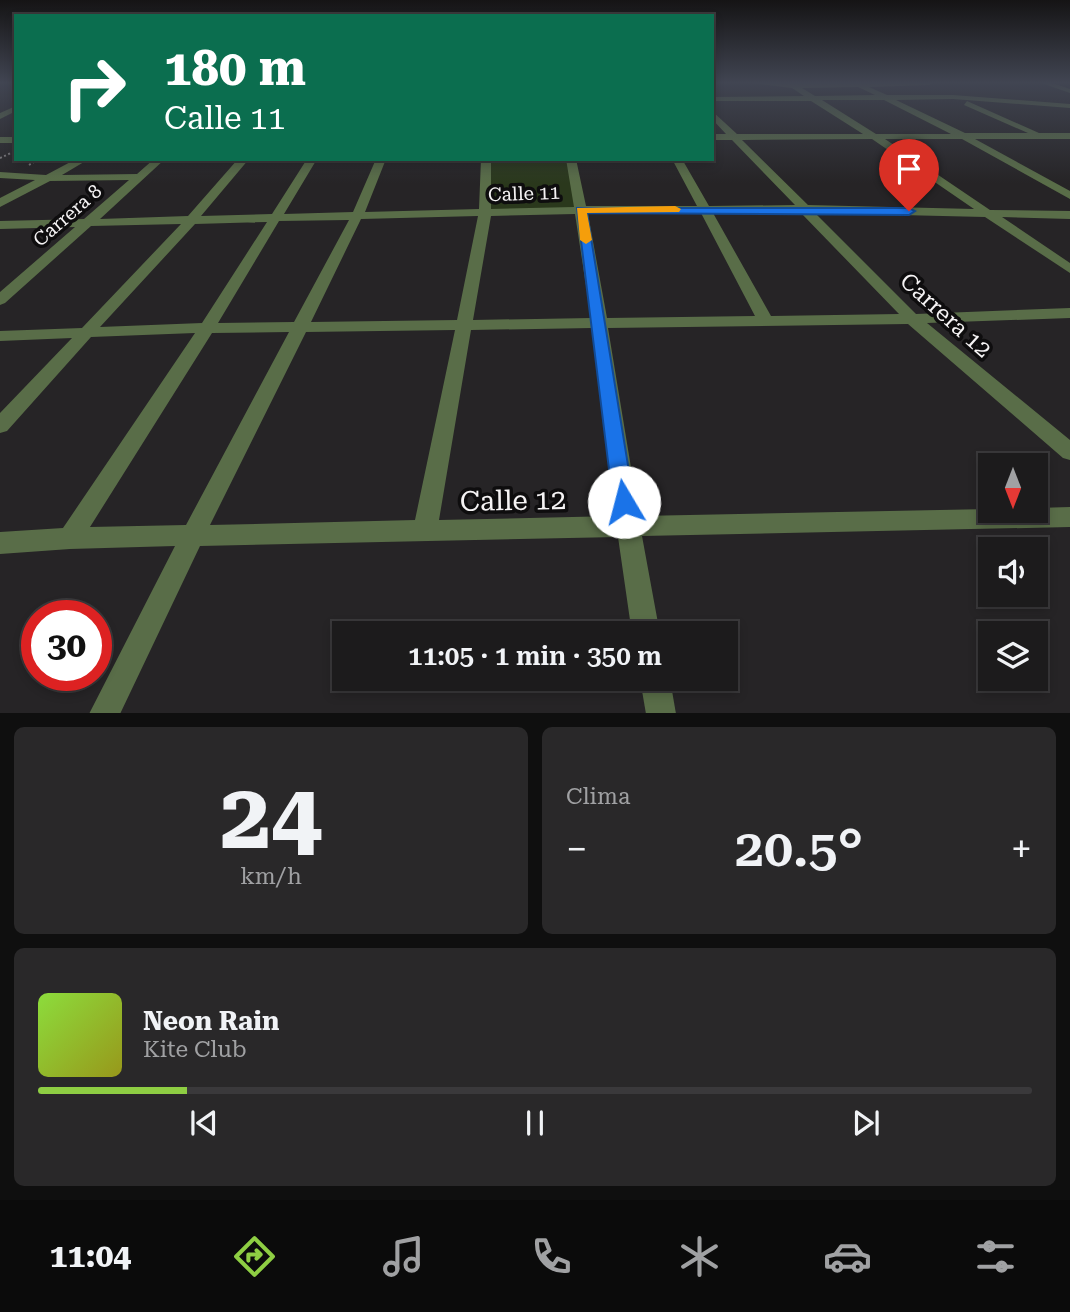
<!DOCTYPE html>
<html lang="es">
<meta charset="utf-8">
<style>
body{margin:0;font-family:"Roboto Serif",serif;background:#292829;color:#f1f3f6;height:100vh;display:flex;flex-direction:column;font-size:26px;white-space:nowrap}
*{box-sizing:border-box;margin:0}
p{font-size:23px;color:#a0a1a3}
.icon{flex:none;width:38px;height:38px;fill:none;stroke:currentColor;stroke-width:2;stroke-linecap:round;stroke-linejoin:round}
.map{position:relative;height:713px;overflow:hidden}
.panel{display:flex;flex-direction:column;gap:14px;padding:14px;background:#0f0f0f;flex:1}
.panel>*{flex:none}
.banner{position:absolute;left:14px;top:14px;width:700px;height:147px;border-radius:0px;box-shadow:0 4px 10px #0003,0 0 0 2px #3a393b;background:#0b6e4f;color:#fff;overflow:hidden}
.needle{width:46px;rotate:180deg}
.tools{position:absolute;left:978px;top:453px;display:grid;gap:14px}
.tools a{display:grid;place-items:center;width:70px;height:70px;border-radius:0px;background:#1c1b1c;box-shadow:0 4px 10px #0003,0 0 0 2px #3a393b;font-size:35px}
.speed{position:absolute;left:21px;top:600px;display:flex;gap:14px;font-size:35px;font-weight:700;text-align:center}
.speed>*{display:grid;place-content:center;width:91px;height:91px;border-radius:50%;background:#1c1b1c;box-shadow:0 4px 10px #0003,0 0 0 2px #3a393b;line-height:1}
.speed .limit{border:10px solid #d22;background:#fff;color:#111}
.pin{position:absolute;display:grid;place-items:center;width:60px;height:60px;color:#fff;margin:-72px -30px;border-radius:50% 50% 50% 0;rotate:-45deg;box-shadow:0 0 7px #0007}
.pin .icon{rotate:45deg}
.me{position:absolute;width:77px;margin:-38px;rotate:352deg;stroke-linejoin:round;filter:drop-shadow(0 0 5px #0008)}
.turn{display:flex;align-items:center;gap:24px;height:147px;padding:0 35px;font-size:32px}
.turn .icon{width:91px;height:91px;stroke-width:2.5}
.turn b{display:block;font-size:49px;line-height:60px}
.big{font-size:52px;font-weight:600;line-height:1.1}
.panel .card{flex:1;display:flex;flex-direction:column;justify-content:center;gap:10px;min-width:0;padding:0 24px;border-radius:10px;background:#292829}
.panel .dial{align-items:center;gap:0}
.dial b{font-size:91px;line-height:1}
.song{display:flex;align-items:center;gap:21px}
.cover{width:84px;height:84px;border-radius:10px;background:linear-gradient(135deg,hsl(90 70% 55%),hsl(60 70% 35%))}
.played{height:7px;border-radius:4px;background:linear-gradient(90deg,#8ece43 15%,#3a393b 15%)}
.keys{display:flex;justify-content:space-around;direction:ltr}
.heat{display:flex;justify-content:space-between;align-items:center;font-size:38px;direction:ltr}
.panel .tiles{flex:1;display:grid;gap:14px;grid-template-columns:1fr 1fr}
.card:last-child{grid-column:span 2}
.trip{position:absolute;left:332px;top:621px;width:406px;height:70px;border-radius:0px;background:#1c1b1c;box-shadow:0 4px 10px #0003,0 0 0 2px #3a393b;font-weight:600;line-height:70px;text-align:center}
.tab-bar{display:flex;height:112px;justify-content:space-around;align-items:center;background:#0b0b0b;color:#a0a1a3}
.tab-bar .icon{width:49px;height:49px}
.tab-bar .on{color:#8ece43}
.tab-bar b{font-size:32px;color:#f1f3f6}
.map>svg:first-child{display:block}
</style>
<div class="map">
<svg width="1070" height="714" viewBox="0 0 1070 714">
<rect width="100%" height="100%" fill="#262426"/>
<!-- green -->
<polygon fill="#2a381c" points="489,159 568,159 577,208 488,212"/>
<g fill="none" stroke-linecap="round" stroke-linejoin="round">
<!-- path -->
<g stroke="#838182" stroke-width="2" stroke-dasharray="2 2.5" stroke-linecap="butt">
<polyline points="0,158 11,153"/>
<polyline points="29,165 39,159"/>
</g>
<!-- minor -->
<g fill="#596d48" fill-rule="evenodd">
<path d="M 751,83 L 933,83 L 929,85 L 869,87 L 887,95 L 953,95 L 1070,104 L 1070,108 L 953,99 L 896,100 L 965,133 L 1028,133 L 964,105 L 967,101 L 1039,133 L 1070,133 L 1070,139 L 975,139 L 1070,191 L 1070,199 L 962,139 L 885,139 L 990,210 L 1070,211 L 1070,219 L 1002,217 L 1070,263 L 1070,273 L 985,217 L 815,213 L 916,314 L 1070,308 L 1070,318 L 927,323 L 1070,440 L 1070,460 L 1063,458 L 908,324 L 608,328 L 639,516 L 990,509 L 990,511 L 1036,511 L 1036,508 L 1070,507 L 1070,527 L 642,536 L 660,634 L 632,634 L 618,537 L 200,546 L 120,714 L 89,714 L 175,546 L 70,549 L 0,554 L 0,532 L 63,528 L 195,333 L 91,337 L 7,431 L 0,433 L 0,413 L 72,338 L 0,341 L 0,331 L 82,328 L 181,224 L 91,226 L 5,303 L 0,305 L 0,292 L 75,227 L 0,229 L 0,221 L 84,219 L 129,180 L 50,181 L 0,207 L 0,198 L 35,180 L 0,178 L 0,172 L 46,175 L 76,159 L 89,159 L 62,175 L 137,174 L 154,159 L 165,159 L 100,219 L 188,216 L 238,159 L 249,159 L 201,216 L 272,214 L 307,159 L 317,159 L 284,214 L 353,212 L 376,159 L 386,159 L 365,212 L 479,209 L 481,159 L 491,159 L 491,209 L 574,207 L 566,159 L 576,159 L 586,206 L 697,206 L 672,159 L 682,159 L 709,206 L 795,205 L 732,140 L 712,140 L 712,134 L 726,134 L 712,119 L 712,111 L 737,134 L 863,134 L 811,101 L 712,101 L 712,97 L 804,96 L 792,88 ZM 858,87 L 875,95 L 815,96 L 802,88 ZM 822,100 L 884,100 L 951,134 L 876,134 ZM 872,139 L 974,209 L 808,205 L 742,140 ZM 701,213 L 755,316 L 607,318 L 588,214 ZM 713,213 L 801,213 L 899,314 L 771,316 ZM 575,214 L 591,318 L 473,320 L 491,216 ZM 478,216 L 457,320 L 311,322 L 361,219 ZM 349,220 L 294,322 L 218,323 L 279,221 ZM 267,222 L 202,323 L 100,327 L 195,224 ZM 592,328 L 615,516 L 439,520 L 471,330 ZM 455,330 L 415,520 L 210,525 L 306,332 ZM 289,332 L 186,525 L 90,527 L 212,333 Z"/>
<polygon points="1041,83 1052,83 1070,89 1070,93"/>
<polygon points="16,106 16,111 0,119 0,113"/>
<rect x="0" y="137" width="16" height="6"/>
<polygon points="640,679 670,679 676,714 646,714"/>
</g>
</g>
<!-- sky -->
<linearGradient id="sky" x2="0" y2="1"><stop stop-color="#151415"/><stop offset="0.45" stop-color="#414552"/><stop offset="1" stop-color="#414552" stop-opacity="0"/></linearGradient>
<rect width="1070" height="183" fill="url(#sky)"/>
<!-- route -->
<polygon fill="#1a73e8" stroke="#114b97" stroke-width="2" points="577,208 909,208 915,211 909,215 587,213 634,502 631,508 624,511 616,508 613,502"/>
<!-- slow -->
<polygon fill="#f59e0b" points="675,206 681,209 679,212 587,213 592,240 586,244 580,240 577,208"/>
<g text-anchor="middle" stroke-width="7" stroke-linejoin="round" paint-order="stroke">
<!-- far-street labels -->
<g font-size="19" fill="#f5f3f4" stroke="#0e0d0e">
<text transform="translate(524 193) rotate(-2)" y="7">Calle 11</text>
<text transform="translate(67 215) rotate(-41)" y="7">Carrera 8</text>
</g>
<!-- street labels -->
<g font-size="23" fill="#f5f3f4" stroke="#0e0d0e">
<text transform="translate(946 315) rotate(42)" y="8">Carrera 12</text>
</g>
<!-- near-street labels -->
<g font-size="28" fill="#f5f3f4" stroke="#0e0d0e">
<text transform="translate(513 500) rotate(-1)" y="10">Calle 12</text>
</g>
</g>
</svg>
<div class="tools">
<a><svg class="needle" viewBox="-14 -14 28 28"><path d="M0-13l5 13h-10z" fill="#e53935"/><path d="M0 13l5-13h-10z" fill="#a0a1a3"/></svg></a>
<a><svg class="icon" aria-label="sound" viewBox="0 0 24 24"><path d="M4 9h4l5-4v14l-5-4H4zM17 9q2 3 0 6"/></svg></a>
<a><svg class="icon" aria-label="layers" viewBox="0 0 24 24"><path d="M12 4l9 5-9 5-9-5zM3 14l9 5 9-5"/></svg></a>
</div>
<div class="speed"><div class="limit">30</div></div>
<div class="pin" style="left:909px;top:211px;background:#d93025"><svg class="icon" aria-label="arrive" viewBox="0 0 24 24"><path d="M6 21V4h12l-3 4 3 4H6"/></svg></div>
<svg class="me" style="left:624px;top:502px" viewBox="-20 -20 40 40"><circle r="19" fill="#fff"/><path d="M0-13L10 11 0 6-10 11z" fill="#1a73e8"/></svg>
<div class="trip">11:05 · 1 min · 350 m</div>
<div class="banner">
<div class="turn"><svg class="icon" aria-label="right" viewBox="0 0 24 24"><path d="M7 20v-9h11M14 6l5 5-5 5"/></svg><div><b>180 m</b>Calle 11</div></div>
</div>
</div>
<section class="panel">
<div class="tiles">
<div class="card dial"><b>24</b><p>km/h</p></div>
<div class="card"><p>Clima</p>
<div class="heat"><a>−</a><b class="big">20.5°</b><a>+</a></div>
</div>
<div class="card">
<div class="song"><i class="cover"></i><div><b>Neon Rain</b><p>Kite Club</p></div></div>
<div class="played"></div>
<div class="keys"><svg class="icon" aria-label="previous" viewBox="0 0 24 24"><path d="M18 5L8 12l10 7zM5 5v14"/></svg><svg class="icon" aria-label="pause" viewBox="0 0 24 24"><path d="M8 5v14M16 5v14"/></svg><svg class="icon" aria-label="next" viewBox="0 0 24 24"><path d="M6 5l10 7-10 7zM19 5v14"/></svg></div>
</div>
</div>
</section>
<nav class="tab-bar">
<b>11:04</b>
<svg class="icon on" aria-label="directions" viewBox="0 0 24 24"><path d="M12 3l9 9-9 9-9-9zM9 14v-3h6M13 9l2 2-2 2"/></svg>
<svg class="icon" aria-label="music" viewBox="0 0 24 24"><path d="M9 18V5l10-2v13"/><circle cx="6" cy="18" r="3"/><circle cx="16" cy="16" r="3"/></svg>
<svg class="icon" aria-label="phone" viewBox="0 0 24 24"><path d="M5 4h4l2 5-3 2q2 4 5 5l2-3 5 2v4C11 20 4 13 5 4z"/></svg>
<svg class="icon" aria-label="climate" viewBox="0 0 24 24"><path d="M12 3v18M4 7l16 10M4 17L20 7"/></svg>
<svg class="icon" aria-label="car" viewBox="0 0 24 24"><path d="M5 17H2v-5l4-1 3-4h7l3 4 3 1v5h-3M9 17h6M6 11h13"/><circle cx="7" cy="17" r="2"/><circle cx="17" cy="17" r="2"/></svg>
<svg class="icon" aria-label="filters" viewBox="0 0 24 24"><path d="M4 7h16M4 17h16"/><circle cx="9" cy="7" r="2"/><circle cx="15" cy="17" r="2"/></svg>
</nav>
